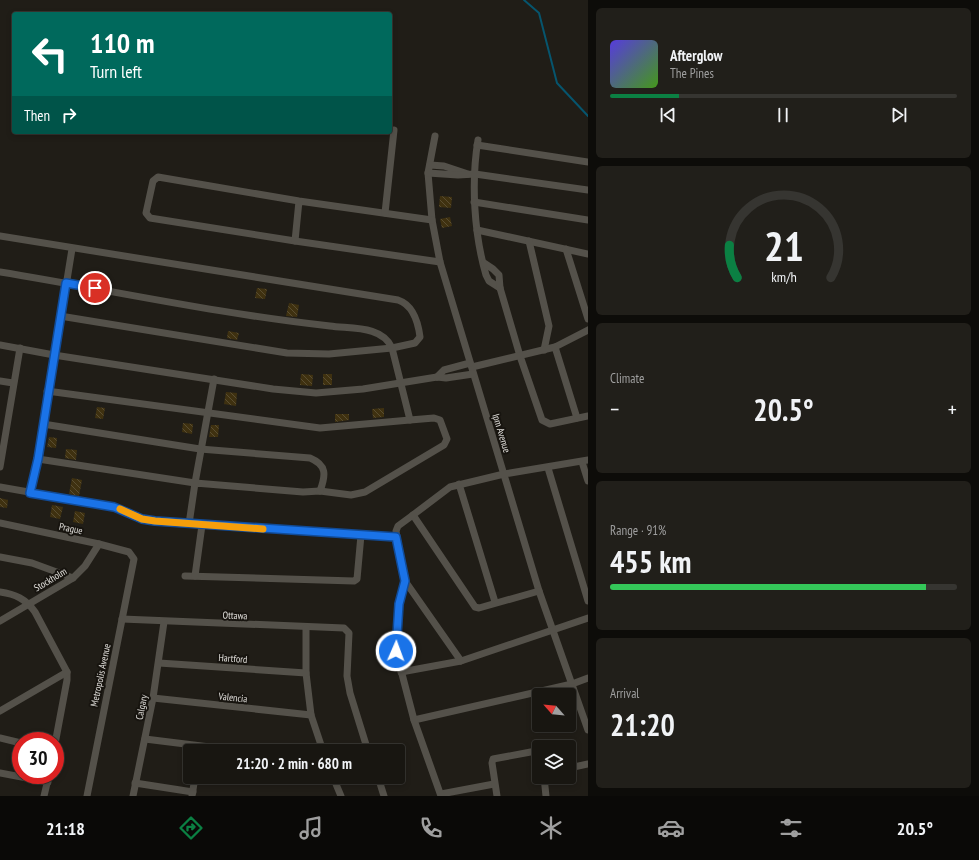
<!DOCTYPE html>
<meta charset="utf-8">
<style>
body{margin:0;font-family:"PT Sans Narrow",sans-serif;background:#211f1a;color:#f1f3f6;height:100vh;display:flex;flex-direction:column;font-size:15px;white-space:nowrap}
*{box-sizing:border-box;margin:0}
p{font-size:13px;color:#9f9f9f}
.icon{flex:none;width:22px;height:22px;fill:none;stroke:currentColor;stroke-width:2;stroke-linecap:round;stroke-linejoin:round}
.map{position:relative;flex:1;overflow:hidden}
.details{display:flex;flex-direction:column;gap:8px;padding:8px;background:#0d0c09;width:391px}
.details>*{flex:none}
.top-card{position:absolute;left:12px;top:12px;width:380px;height:122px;border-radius:4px;box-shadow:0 2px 6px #0003,0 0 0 1px #363531;background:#00695c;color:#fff;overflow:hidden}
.needle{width:26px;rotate:297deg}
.fabs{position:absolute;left:532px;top:688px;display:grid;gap:8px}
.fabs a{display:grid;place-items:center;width:44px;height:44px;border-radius:4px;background:#181611;box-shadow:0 2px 6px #0003,0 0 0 1px #363531;font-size:20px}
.speed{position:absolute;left:12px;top:732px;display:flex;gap:8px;font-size:20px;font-weight:700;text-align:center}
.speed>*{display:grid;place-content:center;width:52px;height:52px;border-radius:50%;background:#181611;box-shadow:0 2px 6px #0003,0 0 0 1px #363531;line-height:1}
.speed .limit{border:6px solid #d22;background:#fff;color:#111}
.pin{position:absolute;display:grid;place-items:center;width:34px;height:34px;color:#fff;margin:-17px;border:2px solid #fff;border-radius:50%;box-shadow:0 1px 4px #0007}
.me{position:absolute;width:44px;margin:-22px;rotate:2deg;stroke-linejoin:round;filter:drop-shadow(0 0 3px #0008)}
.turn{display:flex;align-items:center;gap:14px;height:84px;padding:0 12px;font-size:18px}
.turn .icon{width:52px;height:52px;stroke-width:2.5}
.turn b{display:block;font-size:28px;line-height:34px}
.then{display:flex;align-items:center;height:38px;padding:0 12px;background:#0003;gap:8px;font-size:15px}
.big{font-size:30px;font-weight:800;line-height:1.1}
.details .card{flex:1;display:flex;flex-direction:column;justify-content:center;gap:6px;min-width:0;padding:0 14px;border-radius:6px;background:#211f1a}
.details .dial{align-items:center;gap:0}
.dial svg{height:104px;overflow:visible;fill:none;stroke:#363531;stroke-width:7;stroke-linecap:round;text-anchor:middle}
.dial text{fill:#f1f3f6;stroke:none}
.song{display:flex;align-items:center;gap:12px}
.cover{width:48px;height:48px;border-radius:6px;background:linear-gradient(135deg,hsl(250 70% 55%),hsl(100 70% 35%))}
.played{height:4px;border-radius:2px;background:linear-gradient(90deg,#0b8043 20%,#363531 20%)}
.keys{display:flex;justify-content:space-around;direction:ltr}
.heat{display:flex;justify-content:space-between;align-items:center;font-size:22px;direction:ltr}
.charge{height:6px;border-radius:3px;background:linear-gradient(90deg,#34c759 91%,#363531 0)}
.trip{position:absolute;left:183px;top:744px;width:222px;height:40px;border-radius:4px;background:#181611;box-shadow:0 2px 6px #0003,0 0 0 1px #363531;font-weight:800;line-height:40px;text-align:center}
.menu{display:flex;height:64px;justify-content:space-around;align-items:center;background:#0a0907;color:#9f9f9f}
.menu .icon{width:28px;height:28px}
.menu .active{color:#0b8043}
.menu b{font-size:18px;color:#f1f3f6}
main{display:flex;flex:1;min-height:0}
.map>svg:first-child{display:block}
</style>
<main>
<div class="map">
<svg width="588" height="796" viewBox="0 0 588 796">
<defs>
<pattern id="building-back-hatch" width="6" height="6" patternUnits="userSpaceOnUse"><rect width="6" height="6" fill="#3f3110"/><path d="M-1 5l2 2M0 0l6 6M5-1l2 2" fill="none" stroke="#5a4e32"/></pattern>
</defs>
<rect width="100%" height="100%" fill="#201d17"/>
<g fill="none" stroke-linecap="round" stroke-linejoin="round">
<!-- stream -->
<polyline stroke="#06556e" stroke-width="2" points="524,0 539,13 557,83 588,116"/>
</g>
<!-- building -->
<g fill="url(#building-back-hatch)">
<polygon points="440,196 452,197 451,208 439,207"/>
<polygon points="450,217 452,226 442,228 440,219"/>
<polygon points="257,288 267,289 265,299 255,298"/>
<polygon points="289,303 299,305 297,317 286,316"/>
<polygon points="228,331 239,333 237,340 227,338"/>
<polygon points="301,374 313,375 312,386 300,385"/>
<rect x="323" y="374" width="9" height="11"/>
<polygon points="226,392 237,393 236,406 224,404"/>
<polygon points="97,407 105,408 103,419 95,418"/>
<polygon points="384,408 384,417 373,418 372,409"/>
<polygon points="335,414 349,414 349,420 335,422"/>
<polygon points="183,423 193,424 192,434 182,432"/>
<polygon points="211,425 219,425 218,437 209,437"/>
<polygon points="49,437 57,438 56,448 47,447"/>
<polygon points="66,449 77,450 76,460 65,458"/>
<polygon points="72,478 82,480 79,496 69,494"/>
<polygon points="0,498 8,500 7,508 0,507"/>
<polygon points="52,505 63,507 60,519 50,517"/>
<polygon points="75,511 85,513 83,524 73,522"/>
</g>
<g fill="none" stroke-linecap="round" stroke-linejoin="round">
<!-- minor -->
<g stroke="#54514a" stroke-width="7">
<polyline points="435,136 428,173 432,220 440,262 539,591 588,730"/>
<path d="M 478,140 C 471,182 474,234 486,275 L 489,281 L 500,288"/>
<polyline points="477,145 588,162"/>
<polyline points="430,165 444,166 468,174"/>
<polyline points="428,173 458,175 475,174 588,190"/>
<polyline points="299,201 295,241 150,218 146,213 153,181 158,177 299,201 432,220"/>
<polyline points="474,202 588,220"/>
<polyline points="385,213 394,130"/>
<polyline points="477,230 588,254"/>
<path d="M 0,236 L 398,300 C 413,305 418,321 420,337 L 415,343 L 392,348 L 329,354 L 287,353 L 60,316"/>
<polyline points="295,241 440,262"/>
<polyline points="529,241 549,326 544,350"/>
<polyline points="566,249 588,319"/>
<polyline points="484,263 493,269 499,275 500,288 520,356 542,420 550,424 588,416"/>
<path d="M 0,272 C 110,290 219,314 330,326 C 350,329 382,325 392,348 L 410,420"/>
<polyline points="0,345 54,355 273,389 316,393 363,389 437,377 446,378 473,374"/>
<polyline points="555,347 577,418"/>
<polyline points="472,367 555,347 588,330"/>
<polyline points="437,377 444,370 470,363"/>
<polyline points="0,381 13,383"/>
<polyline points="47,391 320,428 410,420 434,418 440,420 447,439 444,445 365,492 351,495 320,491 303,492 195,483 189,524"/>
<path d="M 43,424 L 200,449 L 310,458 C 327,465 326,475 320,491"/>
<polyline points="38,459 195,483 214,379"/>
<polyline points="582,462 588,481"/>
<polyline points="0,467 20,348"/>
<polyline points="548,468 588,601"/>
<polyline points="459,484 495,602"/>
<polyline points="0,487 114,507 142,519 155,521 396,537"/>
<polyline points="30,493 38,459 72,249"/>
<polyline points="413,515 475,607 479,608 539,591"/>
<polyline points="0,523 99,544 129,552 134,559 87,796"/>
<polyline points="0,557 32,563 73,578"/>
<polyline points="185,576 354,581 357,579 361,535"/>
<polyline points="195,576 202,525"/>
<polyline points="405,581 461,661"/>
<path d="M 0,592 C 15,594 26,599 35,612 L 67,672 L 67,680 L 55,744"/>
<polyline points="122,619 344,628 349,633 347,676 350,693 368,751"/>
<polyline points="0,621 73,578 85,566 99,544"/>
<polyline points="306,628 306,673 311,715 323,751"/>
<polyline points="159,663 306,673"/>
<polyline points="401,672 461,661 588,618"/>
<polyline points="153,698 311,715"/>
<polyline points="0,711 67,672"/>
<polyline points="414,720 572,684 588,678"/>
<polyline points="0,738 21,743"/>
<polyline points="145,739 242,751"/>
<polyline points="569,768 588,764"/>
<polyline points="0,773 48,782"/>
<polyline points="333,777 341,796"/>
<polyline points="378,777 384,796"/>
<polyline points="544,777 546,796"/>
<polyline points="135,783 193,792"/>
<polyline points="441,794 494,784"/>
<polyline points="44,796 49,775"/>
<polyline points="133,796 153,698 164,622"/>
<polyline points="192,796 195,777"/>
<polyline points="441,796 414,720 396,651 399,604 405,581 396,531 398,526 413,515 450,487 504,474 588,460"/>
<polyline points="497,796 492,763 493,759 536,751 539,754"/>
</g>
</g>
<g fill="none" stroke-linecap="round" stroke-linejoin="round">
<defs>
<polyline id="route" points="95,288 66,283 38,459 30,493 114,507 142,519 155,521 396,537 405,581 399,604 396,651"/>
</defs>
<!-- route casing -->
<use href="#route" stroke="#114b97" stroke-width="10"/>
<!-- route -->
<use href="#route" stroke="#1a73e8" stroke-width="7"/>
<!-- slow -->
<polyline stroke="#f59e0b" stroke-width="7" points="120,509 142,519 155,521 263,529"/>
</g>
<g text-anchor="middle" stroke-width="4" stroke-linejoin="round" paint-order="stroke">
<!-- street labels -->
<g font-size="10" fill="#e0deda" stroke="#17140f">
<text transform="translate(502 433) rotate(73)" y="4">Ipm Avenue</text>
<text transform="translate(71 528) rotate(12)" y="4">Prague</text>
<text transform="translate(50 579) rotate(-31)" y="4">Stockholm</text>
<text transform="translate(235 615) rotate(2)" y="4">Ottawa</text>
<text transform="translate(233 658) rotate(4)" y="4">Hartford</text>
<text transform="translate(100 675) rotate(-78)" y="4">Metropolis Avenue</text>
<text transform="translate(233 697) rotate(6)" y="4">Valencia</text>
<text transform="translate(141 707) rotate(-79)" y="4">Calgary</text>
</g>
</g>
</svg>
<div class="fabs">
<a><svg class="needle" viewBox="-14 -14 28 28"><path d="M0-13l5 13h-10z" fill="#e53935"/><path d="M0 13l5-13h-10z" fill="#9f9f9f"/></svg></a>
<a><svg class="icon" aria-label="layers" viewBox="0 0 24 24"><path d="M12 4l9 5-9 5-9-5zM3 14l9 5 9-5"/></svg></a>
</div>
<div class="speed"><div class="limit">30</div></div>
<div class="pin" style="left:95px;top:288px;background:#d93025"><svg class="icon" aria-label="arrive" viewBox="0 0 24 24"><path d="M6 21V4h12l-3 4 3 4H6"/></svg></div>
<svg class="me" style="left:396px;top:651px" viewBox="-20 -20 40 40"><circle r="17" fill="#1a73e8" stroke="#fff" stroke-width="3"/><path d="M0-11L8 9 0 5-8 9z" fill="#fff"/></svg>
<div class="trip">21:20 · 2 min · 680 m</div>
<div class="top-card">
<div class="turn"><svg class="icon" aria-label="left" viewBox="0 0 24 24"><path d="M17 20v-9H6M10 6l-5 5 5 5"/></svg><div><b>110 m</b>Turn left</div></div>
<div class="then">Then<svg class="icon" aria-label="right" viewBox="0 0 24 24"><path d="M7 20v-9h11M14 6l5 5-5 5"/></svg></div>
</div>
</div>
<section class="details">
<div class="card">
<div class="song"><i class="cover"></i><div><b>Afterglow</b><p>The Pines</p></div></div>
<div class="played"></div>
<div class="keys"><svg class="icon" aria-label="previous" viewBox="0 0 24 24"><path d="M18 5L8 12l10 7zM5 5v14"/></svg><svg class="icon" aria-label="pause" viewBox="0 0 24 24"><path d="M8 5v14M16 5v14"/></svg><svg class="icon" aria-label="next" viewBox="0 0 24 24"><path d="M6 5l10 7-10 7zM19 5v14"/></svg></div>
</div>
<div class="card dial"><svg viewBox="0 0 100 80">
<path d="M14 69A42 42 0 1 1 86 69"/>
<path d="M14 69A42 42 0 0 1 8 44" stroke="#0b8043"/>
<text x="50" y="56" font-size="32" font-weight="700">21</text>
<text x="50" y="72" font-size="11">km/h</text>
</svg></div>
<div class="card"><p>Climate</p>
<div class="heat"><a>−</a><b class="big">20.5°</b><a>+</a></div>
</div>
<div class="card"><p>Range · 91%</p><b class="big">455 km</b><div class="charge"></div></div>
<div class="card"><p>Arrival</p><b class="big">21:20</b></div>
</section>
</main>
<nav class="menu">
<b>21:18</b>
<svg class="icon active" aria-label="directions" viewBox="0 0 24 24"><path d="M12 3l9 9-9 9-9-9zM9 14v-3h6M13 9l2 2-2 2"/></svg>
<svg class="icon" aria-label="music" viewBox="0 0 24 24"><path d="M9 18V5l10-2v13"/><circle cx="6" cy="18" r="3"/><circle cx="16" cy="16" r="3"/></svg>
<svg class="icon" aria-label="phone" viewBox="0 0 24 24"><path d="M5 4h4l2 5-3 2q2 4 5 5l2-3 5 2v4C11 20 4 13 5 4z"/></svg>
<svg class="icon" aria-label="climate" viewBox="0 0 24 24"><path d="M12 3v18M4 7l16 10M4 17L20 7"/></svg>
<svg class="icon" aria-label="car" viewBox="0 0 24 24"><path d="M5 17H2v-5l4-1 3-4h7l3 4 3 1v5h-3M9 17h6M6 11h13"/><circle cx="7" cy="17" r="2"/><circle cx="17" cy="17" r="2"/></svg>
<svg class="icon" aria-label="filters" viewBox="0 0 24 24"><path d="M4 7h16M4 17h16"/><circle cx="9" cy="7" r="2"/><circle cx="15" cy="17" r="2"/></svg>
<b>20.5°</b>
</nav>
